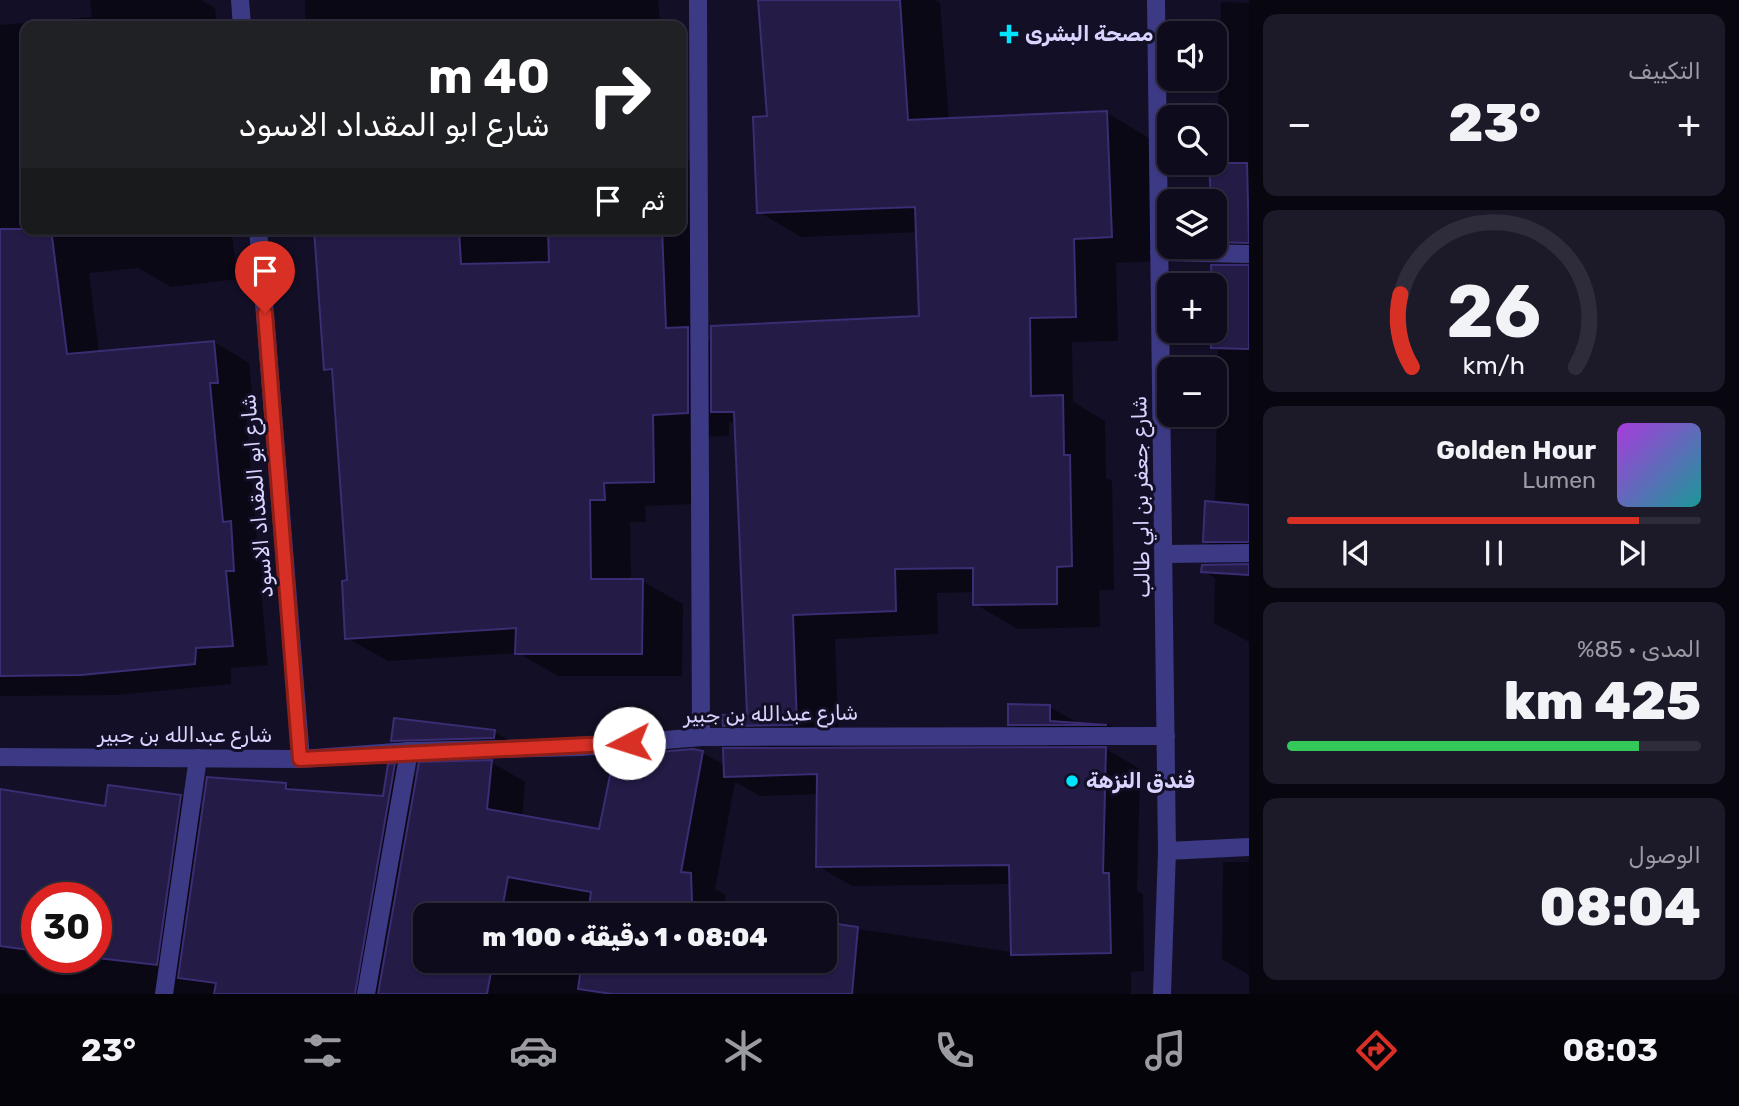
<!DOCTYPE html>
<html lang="ar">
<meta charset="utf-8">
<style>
body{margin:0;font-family:Rubik,Vazirmatn,sans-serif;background:#1c1929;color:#f1f3f6;direction:rtl;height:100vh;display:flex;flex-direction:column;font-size:26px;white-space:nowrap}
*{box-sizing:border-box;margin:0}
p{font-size:23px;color:#9b9ba3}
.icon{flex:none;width:38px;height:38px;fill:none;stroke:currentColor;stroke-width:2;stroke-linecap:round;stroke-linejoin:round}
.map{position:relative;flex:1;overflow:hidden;direction:ltr}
.drawer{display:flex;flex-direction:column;gap:14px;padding:14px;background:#08060f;width:490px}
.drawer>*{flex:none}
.banner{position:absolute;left:21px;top:21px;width:665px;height:214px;border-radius:14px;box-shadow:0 2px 5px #0004,0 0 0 2px #2e2b3b;direction:rtl;background:#202124;color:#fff;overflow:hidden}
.controls{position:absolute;left:1157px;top:21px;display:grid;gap:14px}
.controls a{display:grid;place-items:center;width:70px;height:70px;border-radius:14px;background:#0e0b1c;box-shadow:0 2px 5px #0004,0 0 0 2px #2e2b3b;font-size:35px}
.speed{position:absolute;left:21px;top:882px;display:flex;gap:14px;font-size:35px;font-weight:700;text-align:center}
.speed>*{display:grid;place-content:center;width:91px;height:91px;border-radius:50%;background:#0e0b1c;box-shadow:0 2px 5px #0004,0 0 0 2px #2e2b3b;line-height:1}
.speed .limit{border:10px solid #d22;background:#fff;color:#111}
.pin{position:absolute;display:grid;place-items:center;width:60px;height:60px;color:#fff;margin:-72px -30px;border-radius:50% 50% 50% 0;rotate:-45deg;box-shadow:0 0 7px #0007}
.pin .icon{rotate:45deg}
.me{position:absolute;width:77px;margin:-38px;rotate:265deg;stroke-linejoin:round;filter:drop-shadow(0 0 5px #0008)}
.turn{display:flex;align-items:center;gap:24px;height:147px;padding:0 21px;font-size:32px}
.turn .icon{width:91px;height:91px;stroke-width:2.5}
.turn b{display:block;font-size:49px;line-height:60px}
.then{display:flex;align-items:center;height:66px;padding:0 21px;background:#0003;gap:14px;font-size:26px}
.big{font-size:52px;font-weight:800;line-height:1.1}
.drawer .widget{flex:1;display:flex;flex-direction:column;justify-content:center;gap:10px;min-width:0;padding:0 24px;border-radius:14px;background:#1c1929}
.drawer .dial{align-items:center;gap:0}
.dial svg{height:182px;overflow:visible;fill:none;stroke:#2e2b3b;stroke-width:7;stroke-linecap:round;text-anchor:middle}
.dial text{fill:#f1f3f6;stroke:none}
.song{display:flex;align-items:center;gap:21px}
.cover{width:84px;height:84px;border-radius:10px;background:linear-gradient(135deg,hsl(280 70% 55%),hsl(180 70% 35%))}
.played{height:7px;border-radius:4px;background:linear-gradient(90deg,#d93025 85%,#2e2b3b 85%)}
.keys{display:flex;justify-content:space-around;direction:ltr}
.heat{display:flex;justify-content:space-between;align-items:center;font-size:38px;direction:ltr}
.charge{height:10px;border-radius:5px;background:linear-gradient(90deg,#34c759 85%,#2e2b3b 0)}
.trip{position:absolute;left:413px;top:903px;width:424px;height:70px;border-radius:14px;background:#0e0b1c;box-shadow:0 2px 5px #0004,0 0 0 2px #2e2b3b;font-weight:800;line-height:70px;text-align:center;direction:rtl}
.tabs{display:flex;height:112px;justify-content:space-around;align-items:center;background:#06040b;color:#9b9ba3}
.tabs .icon{width:49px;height:49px}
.tabs .current{color:#d93025}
.tabs b{font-size:32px;color:#f1f3f6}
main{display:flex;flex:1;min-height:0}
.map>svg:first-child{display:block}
</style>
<main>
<section class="drawer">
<div class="widget"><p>التكييف</p>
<div class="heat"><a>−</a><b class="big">23°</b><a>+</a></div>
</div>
<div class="widget dial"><svg viewBox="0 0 100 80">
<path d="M14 69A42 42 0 1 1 86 69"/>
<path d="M14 69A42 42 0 0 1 9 37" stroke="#d93025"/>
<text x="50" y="56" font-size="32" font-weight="700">26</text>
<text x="50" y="72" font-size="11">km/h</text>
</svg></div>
<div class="widget">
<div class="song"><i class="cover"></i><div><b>Golden Hour</b><p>Lumen</p></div></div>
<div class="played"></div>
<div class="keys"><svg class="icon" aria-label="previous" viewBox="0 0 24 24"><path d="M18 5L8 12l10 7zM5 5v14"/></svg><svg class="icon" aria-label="pause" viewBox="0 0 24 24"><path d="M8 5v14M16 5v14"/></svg><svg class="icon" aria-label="next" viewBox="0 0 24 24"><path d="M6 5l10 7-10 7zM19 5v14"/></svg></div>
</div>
<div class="widget"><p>المدى · 85%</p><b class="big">425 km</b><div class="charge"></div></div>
<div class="widget"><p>الوصول</p><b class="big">08:04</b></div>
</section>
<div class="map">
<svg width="1249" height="994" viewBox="0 0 1249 994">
<rect width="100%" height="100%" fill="#130f26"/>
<!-- shadow -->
<g fill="#0007" fill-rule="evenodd">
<polygon points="90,0 201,0 215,8 217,26 26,26 26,229 231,229 238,279 171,287 138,268 89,273 99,353 214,342 249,363 253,402 245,403 257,539 266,544 269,590 261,591 268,665 231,668 231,684 117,695 0,696 0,25 92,17"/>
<polygon points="305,0 658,0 660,23 666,26 305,26"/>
<path d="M 760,0 L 934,0 L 940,3 L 949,120 L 1107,113 L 1149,138 L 1154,261 L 1116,263 L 1118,341 L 1072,342 L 1073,402 L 1105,421 L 1106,478 L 1112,481 L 1114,590 L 1099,590 L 1100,627 L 1018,629 L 975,604 L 975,592 L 937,593 L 938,634 L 835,639 L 839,750 L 1053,749 L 1009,724 L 1050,707 L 1079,724 L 1107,724 L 1143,745 L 1101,746 L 1140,769 L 1137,891 L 1143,894 L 1144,971 L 1131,972 L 1131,994 L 0,994 L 0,791 L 107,808 L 181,796 L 204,810 L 286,785 L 297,791 L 385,798 L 389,766 L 395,765 L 418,778 L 491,762 L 525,782 L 522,817 L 601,831 L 693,751 L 703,753 L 726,766 L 768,750 L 724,725 L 749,716 L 736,425 L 729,421 L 729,436 L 693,437 L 694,504 L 645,506 L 646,522 L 630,522 L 631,581 L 642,581 L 683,604 L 682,676 L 558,676 L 518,653 L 388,661 L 347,638 L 349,582 L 334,374 L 326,369 L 315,229 L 681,229 L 681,155 L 697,164 L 705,339 L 713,343 L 920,318 L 919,232 L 801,237 L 759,212 L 769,118 ZM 735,782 L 760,796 L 819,794 L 818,866 L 852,886 L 1011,884 L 1012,952 L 824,924 L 824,961 L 425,961 L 425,915 L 767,915 L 726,909 L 725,895 L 715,889 ZM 37,898 L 96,898 L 96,957 L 37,957 Z"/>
<polygon points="1221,2 1249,3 1249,261 1214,241 1214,201 1211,201 1208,163 1214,163 1214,121 1218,121"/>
<polygon points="1249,267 1249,561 1239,561 1205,541 1215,504 1218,350 1213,347 1213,331"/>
<polygon points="1249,565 1249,642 1214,623 1215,578 1203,571"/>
<polygon points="495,732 524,749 422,757 393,740"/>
<polygon points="1223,862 1249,862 1249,975 1222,959"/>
</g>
<!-- building -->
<g fill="#241b47" stroke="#3b2d73" stroke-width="2">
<polygon points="758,0 900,0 908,120 1107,111 1112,237 1074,239 1076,317 1030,318 1031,396 1063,395 1064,455 1070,455 1072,566 1057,567 1057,604 973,605 973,568 895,569 896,611 793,615 797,725 723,726 722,715 747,714 734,412 711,412 711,326 919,316 915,207 757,213 753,117 767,116"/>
<polygon points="1209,163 1247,163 1249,243 1214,242 1214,201 1211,201"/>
<polygon points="0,229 51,229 67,354 214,341 218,383 210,383 223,522 231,521 234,571 226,571 233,646 196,648 195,664 81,675 0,676"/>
<polygon points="314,229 459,229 461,264 549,262 548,229 662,229 666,328 688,327 688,413 653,415 654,482 604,483 605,500 590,500 591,579 643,579 642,654 515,654 516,628 345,639 342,581 347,580 332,369 324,370"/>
<polygon points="1211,265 1249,265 1249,349 1211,348 1211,331 1214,331"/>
<polygon points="1205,501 1249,505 1249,542 1203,542"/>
<polygon points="1249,564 1249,575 1201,572 1202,565"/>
<polygon points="1008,704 1050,705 1050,721 1107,725 1008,725"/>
<polygon points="394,718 495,730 494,738 391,741"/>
<polygon points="1106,747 1103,873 1109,873 1111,953 1011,955 1009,865 816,867 817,774 724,777 723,748"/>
<polygon points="693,749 703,751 681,872 691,873 692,902 779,915 588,915 591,892 508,877 501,915 425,915 425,961 493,961 487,994 378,994 419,762 492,760 487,809 599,829 614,756"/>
<polygon points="395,763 355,994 214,994 216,983 178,978 207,777 286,783 286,789 383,796 388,764"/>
<polygon points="108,785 181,795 157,965 89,957 96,957 96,898 37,898 37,951 0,946 0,789 105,806"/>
<polygon points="824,922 858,927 852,994 612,994 578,989 582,961 824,961"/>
</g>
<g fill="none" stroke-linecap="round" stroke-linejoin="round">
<!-- minor -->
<g stroke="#3d3a85" stroke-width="18">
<polyline points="240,0 242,26"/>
<polyline points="698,0 701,737"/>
<polyline points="1156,0 1167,851 1162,994"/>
<polyline points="258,229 301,759"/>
<polyline points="1159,252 1249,254"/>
<polyline points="1165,554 1249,553"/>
<polyline points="0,757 301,759 409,751 581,747 701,737 1166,736"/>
<polyline points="1167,851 1249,847"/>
<polyline points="164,994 198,758"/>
<polyline points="366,994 409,751"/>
</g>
</g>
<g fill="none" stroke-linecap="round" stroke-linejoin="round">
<defs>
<polyline id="route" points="265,313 300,759 629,743"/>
</defs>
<!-- route casing -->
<use href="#route" stroke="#8d1f18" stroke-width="18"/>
<!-- route -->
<use href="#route" stroke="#d93025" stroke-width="12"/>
</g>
<!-- markers -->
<g fill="#00e5ff" stroke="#130f26" stroke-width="2.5">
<path d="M1005.5 23.5h7v7h7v7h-7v7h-7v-7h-7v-7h7z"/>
<circle cx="1072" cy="781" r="7"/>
</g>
<g text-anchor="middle" stroke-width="6" stroke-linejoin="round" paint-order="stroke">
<!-- poi labels -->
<g font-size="21" font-weight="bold" fill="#d9d4ff" stroke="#130f26" text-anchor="start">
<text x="1025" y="41">مصحة البشرى</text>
<text x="1086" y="788">فندق النزهة</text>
</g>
<!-- street labels -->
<g font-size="21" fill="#d9d4ff" stroke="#130f26">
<text transform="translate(257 496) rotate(-95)" y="7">شارع ابو المقداد الاسود</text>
<text transform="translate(1141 497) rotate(-91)" y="7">شارع جعفر بن ابي طالب</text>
<text transform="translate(771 714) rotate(-1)" y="7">شارع عبدالله بن جبير</text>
<text x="185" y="742">شارع عبدالله بن جبير</text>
</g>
</g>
</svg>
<div class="controls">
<a><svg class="icon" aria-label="sound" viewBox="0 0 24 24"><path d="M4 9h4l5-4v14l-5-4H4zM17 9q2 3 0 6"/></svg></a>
<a><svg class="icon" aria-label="search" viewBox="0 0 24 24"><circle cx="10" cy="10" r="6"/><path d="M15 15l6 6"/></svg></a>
<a><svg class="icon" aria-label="layers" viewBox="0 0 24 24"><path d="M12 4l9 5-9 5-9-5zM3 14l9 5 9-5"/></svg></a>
<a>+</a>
<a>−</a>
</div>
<div class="speed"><div class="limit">30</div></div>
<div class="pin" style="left:265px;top:313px;background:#d93025"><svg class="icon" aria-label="arrive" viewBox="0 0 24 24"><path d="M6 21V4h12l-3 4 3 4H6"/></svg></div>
<svg class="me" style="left:629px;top:743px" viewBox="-20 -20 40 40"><circle r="19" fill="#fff"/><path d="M0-13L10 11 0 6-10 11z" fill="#d93025"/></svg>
<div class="trip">08:04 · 1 دقيقة · 100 m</div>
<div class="banner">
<div class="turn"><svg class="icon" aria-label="right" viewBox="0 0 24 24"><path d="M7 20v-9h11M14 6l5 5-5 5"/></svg><div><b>40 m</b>شارع ابو المقداد الاسود</div></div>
<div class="then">ثم<svg class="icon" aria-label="arrive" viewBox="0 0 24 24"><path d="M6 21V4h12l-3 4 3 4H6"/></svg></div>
</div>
</div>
</main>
<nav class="tabs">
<b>08:03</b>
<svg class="icon current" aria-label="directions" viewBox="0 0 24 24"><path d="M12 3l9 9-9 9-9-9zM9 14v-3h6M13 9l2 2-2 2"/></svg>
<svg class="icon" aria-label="music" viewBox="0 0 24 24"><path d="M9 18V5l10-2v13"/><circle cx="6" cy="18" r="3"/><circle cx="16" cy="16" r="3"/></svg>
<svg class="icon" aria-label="phone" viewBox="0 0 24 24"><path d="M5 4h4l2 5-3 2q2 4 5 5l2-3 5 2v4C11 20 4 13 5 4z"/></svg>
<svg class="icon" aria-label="climate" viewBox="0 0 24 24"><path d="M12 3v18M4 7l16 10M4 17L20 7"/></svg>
<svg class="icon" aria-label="car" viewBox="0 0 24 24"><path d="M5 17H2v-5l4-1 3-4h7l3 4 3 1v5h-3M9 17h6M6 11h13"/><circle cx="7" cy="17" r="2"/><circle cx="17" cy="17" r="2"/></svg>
<svg class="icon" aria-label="filters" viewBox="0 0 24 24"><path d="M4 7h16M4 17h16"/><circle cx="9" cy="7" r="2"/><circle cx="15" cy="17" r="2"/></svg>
<b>23°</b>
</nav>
